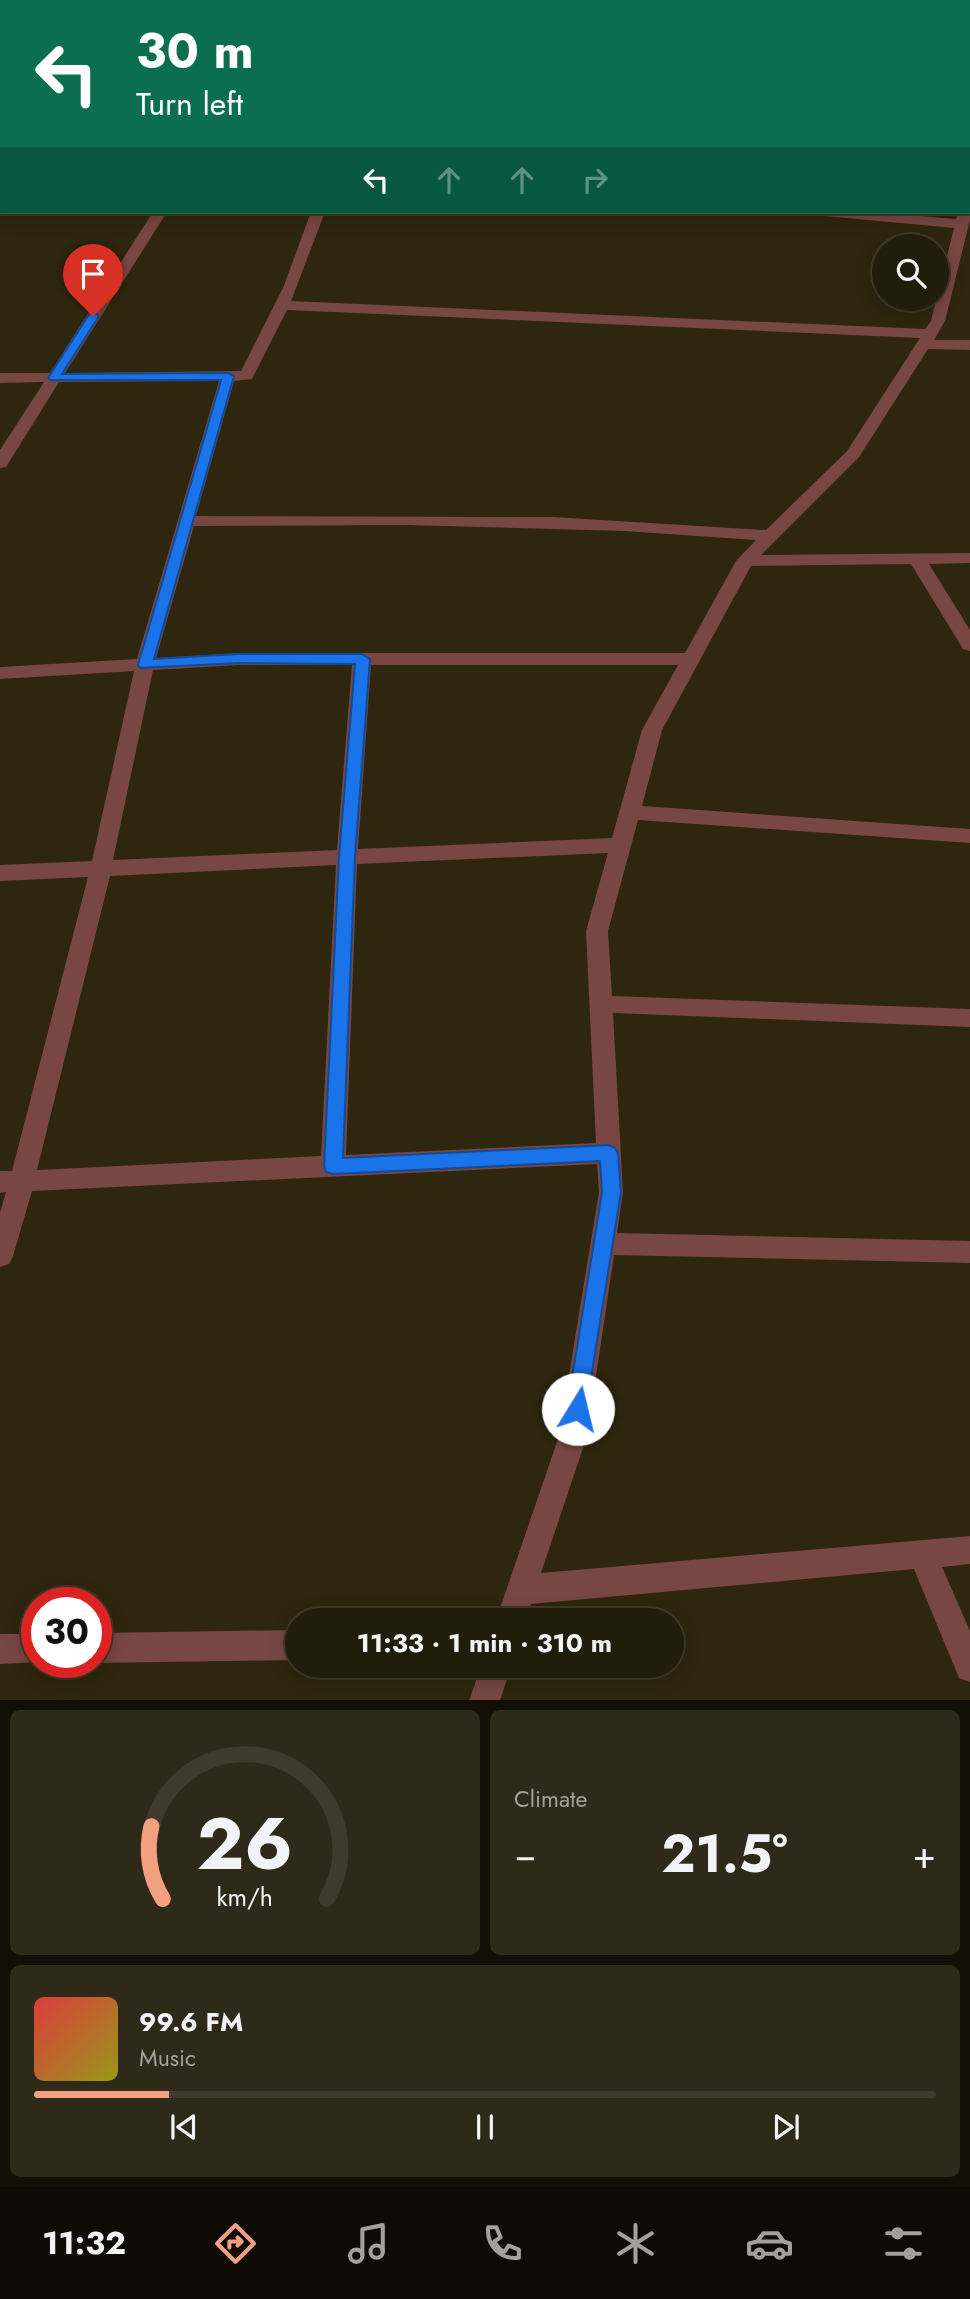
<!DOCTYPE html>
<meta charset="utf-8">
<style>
body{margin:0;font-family:Jost,sans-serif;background:#2e2918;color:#f1f3f6;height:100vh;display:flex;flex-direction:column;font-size:26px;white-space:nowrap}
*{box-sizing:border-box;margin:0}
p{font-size:23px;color:#a2a19c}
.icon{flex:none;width:38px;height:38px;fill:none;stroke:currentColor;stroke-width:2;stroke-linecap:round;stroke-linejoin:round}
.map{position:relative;height:1700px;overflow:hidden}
.panel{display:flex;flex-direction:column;gap:10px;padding:10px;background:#130f06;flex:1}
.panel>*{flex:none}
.guide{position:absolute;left:0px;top:0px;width:971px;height:214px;box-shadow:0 4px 18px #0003,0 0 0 2px #3f3a2b;background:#0b6e4f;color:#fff;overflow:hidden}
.fabs{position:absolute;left:872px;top:234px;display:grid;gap:14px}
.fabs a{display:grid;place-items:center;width:77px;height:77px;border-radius:50%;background:#221c0a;box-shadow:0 4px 18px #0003,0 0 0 2px #3f3a2b;font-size:35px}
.speed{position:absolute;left:21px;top:1587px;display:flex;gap:14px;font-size:35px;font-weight:700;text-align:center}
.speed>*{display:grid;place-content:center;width:91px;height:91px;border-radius:50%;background:#221c0a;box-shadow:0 4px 18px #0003,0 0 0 2px #3f3a2b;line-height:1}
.speed .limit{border:10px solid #d22;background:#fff;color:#111}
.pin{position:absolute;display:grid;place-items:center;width:60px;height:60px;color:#fff;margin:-72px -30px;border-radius:50% 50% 50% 0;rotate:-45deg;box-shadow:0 0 7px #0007}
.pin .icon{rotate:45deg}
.me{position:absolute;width:77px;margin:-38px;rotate:9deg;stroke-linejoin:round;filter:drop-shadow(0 0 5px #0008)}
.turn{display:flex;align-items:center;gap:24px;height:147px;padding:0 21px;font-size:32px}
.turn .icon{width:91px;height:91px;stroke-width:2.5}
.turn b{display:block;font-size:49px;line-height:60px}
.lanes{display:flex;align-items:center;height:66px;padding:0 21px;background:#0003;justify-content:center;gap:35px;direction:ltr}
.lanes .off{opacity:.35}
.big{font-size:52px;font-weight:700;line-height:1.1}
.panel .widget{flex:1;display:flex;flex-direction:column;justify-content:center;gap:10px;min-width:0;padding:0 24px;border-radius:10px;background:#2e2918}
.panel .dial{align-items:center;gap:0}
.dial svg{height:182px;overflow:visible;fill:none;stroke:#3f3a2b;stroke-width:7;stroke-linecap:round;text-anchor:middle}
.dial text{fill:#f1f3f6;stroke:none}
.song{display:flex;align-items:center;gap:21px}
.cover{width:84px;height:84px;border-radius:10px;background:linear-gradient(135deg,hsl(0 70% 55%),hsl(60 70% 35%))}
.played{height:7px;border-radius:4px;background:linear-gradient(90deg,#f3a081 15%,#3f3a2b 15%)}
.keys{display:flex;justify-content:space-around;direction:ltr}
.heat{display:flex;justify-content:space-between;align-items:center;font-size:38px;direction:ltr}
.panel .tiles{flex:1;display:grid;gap:10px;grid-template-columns:1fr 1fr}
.widget:last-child{grid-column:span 2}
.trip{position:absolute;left:285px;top:1608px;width:399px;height:70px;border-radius:35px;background:#221c0a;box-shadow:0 4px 18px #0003,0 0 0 2px #3f3a2b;font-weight:700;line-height:70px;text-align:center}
.tab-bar{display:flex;height:112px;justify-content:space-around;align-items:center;background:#0e0b04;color:#a2a19c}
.tab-bar .icon{width:49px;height:49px}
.tab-bar .selected{color:#f3a081}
.tab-bar b{font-size:32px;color:#f1f3f6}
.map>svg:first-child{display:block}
</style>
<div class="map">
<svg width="970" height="1701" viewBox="0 0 970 1701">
<rect width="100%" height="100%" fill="#2e260e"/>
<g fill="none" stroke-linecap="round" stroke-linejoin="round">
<!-- street -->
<g fill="#784743" fill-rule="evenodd">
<polygon points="62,0 74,0 61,2"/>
<polygon points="201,0 213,0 200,2"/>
<polygon points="751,0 764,0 765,2 753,2"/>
<polygon points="2,108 2,118 0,119 0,109"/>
<polygon points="0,198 2,198 0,209"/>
<path d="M 970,209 L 970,220 L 945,321 L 934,340 L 970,340 L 970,350 L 928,349 L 859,457 L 761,555 L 970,553 L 970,563 L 929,564 L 970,630 L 970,651 L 963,649 L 911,564 L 751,566 L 662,730 L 642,806 L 970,829 L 970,843 L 638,820 L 608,931 L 612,996 L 970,1009 L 970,1027 L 613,1013 L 623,1192 L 617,1233 L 970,1241 L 970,1263 L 614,1255 L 587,1436 L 541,1573 L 970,1536 L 970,1564 L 942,1567 L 970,1631 L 970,1682 L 959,1678 L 914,1569 L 531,1604 L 526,1620 L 496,1620 L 559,1436 L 599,1192 L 597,1164 L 32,1191 L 13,1256 L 9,1264 L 0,1267 L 0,1213 L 6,1192 L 0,1193 L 0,1171 L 12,1171 L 88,877 L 0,881 L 0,865 L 92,861 L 134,671 L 0,679 L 0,667 L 137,659 L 219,381 L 59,382 L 6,467 L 0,468 L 0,450 L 44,382 L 0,383 L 0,373 L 50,373 L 153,212 L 167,212 L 65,373 L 241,371 L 283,288 L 311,212 L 325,212 L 291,301 L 925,329 L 931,321 L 954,228 L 825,216 L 818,212 L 869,212 L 956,219 L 958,212 L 970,212 ZM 287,310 L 920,338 L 847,451 L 766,530 L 552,517 L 196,516 L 234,381 L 252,379 ZM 406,525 L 625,531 L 756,540 L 736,561 L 685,653 L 239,653 L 156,658 L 194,526 ZM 239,665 L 352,665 L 337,850 L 113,860 L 153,670 ZM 371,665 L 678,665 L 642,730 L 612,838 L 358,849 ZM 608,853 L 586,931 L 596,1143 L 346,1155 L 357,864 ZM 336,865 L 321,1156 L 37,1170 L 110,876 Z"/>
<polygon points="298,1630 298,1660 96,1663 95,1662 96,1633"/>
<polygon points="0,1634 37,1634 37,1662 41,1662 0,1664"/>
<polygon points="481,1666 511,1666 500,1701 469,1701"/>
</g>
</g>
<!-- route -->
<polygon fill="#1a73e8" stroke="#114b97" stroke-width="2" points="93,312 99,316 62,374 228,373 234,376 154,659 239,654 362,654 370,659 355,857 343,1158 609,1145 615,1148 618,1153 621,1192 585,1416 578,1419 570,1416 567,1409 602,1192 600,1161 333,1174 326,1172 324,1166 339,857 355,664 239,663 140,668 138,665 221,380 50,380 48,378 88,316"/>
</svg>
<div class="fabs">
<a><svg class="icon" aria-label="search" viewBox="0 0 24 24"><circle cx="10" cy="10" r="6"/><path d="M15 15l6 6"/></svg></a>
</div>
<div class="speed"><div class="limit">30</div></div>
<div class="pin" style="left:93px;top:316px;background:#d93025"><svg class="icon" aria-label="arrive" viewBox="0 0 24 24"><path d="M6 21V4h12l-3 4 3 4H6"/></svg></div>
<svg class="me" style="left:578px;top:1409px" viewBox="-20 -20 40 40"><circle r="19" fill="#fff"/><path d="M0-13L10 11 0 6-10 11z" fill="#1a73e8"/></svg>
<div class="trip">11:33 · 1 min · 310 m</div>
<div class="guide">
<div class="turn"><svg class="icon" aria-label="left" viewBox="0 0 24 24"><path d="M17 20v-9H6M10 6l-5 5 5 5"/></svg><div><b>30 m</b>Turn left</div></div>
<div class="lanes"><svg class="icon" aria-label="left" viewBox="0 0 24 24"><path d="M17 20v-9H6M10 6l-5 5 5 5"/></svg><svg class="icon off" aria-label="ahead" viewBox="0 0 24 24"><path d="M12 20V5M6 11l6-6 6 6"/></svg><svg class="icon off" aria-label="ahead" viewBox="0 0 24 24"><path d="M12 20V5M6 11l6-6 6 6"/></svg><svg class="icon off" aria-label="right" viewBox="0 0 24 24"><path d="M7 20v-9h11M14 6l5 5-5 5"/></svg></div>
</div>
</div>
<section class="panel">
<div class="tiles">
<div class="widget dial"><svg viewBox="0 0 100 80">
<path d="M14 69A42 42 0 1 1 86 69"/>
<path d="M14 69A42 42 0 0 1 9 37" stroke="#f3a081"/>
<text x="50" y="56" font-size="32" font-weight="700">26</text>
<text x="50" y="72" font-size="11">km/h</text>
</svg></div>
<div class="widget"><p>Climate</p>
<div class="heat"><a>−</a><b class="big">21.5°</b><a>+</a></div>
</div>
<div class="widget">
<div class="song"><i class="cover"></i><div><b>99.6 FM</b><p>Music</p></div></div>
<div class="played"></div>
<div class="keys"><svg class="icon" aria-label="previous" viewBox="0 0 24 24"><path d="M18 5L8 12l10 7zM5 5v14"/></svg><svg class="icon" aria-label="pause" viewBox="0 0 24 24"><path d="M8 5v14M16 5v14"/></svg><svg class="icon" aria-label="next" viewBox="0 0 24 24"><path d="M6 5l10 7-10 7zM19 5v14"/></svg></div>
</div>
</div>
</section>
<nav class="tab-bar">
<b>11:32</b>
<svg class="icon selected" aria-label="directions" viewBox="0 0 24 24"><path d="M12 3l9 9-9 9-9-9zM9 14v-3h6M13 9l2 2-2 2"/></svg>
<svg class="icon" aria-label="music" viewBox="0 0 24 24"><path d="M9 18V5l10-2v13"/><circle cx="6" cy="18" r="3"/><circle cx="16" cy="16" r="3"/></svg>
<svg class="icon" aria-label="phone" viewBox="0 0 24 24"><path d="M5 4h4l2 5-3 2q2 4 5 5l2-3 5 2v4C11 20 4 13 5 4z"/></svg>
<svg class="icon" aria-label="climate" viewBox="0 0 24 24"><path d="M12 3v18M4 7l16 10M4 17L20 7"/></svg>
<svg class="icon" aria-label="car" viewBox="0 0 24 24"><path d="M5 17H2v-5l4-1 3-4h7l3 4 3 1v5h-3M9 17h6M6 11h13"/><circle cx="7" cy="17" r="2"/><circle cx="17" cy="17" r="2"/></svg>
<svg class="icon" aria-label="filters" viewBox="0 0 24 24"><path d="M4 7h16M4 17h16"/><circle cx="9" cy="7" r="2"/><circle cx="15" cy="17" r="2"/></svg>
</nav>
